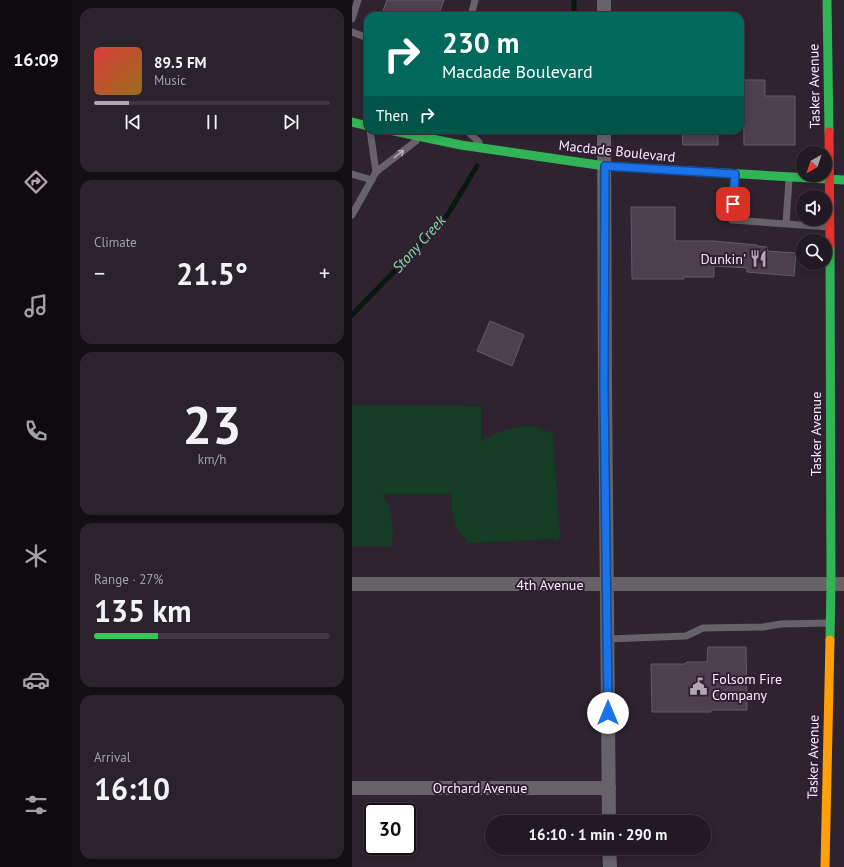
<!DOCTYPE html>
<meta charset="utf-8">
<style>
body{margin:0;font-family:"PT Sans",sans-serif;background:#2a232b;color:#f1f3f6;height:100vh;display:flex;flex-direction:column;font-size:15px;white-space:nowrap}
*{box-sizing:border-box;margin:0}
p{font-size:13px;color:#a2a1a6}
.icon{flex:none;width:22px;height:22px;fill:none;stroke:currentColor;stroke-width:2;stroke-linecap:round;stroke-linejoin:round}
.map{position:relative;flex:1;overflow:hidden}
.sheet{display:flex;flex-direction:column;gap:8px;padding:8px;background:#130e13;width:280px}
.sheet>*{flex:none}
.guide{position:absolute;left:12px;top:12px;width:380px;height:122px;border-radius:12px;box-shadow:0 2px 6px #0003,0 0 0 1px #3f3841;background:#00695c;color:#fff;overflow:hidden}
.needle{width:26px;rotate:219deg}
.tools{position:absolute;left:444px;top:146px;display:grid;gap:8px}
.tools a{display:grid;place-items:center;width:36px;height:36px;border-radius:50%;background:#221a23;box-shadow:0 2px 6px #0003,0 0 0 1px #3f3841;font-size:20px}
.speed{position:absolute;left:12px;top:803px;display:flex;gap:8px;font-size:20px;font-weight:700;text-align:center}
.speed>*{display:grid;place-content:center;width:52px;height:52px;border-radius:50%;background:#221a23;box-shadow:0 2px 6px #0003,0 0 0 1px #3f3841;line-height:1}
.speed .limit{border:2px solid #111;border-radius:6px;background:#fff;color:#111}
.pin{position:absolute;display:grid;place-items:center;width:34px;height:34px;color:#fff;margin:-17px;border-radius:8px;box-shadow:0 2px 6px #0006}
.me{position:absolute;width:44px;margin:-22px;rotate:0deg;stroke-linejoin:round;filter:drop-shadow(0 0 3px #0008)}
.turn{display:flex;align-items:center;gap:14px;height:84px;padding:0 12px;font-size:18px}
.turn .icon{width:52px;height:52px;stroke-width:2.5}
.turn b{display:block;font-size:28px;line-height:34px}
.then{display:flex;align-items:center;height:38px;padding:0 12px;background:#0003;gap:8px;font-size:15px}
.big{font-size:30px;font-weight:700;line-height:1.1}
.sheet .widget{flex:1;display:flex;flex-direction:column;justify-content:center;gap:6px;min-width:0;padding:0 14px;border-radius:12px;background:#2a232b}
.sheet .dial{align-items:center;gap:0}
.dial b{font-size:52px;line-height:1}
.song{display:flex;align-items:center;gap:12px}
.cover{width:48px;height:48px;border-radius:6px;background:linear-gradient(135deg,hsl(0 70% 55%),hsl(40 70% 35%))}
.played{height:4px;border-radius:2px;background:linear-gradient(90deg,#b2a6b4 15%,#3f3841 15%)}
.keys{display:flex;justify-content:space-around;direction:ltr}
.heat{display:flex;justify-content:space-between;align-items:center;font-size:22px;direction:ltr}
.charge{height:6px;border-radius:3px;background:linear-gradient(90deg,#34c759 27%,#3f3841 0)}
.trip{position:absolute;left:133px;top:815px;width:226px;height:40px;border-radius:20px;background:#221a23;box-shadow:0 2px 6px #0003,0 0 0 1px #3f3841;font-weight:700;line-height:40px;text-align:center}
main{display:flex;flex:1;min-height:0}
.menu{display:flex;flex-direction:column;width:72px;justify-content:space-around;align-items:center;background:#0e0a0e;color:#a2a1a6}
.menu .icon{width:28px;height:28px}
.menu .current{color:#b2a6b4}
.menu b{font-size:18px;color:#f1f3f6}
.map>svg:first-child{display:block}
</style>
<main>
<nav class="menu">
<b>16:09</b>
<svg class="icon current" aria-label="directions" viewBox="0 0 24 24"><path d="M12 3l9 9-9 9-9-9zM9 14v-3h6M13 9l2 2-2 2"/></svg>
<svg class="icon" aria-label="music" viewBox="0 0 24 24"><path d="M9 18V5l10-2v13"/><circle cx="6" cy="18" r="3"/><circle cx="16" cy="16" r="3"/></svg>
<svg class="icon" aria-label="phone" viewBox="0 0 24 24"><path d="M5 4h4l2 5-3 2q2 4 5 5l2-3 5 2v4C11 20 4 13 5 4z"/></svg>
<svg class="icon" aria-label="climate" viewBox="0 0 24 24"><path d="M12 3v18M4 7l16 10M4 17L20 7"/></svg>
<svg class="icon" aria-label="car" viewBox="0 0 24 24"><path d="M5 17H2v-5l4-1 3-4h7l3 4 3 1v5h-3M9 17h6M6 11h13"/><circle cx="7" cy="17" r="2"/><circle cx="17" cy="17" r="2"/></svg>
<svg class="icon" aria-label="filters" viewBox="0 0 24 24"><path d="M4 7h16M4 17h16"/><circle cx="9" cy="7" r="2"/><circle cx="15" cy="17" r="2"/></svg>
</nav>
<section class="sheet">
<div class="widget">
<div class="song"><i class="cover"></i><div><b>89.5 FM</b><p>Music</p></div></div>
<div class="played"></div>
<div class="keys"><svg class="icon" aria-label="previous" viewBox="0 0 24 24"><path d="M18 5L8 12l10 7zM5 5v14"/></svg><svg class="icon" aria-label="pause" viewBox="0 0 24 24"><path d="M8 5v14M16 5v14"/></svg><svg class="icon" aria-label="next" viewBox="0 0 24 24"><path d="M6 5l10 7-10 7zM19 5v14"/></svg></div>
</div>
<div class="widget"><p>Climate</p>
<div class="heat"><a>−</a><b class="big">21.5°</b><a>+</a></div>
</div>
<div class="widget dial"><b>23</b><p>km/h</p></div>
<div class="widget"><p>Range · 27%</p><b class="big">135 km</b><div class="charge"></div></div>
<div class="widget"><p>Arrival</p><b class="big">16:10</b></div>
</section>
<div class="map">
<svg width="492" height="867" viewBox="0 0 492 867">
<rect width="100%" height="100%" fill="#2e232f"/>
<!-- green -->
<path fill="#153c25" d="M 0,405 L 129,406 L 129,441 C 142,433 167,424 183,427 C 189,428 195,431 201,433 L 207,529 L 210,536 L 204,541 L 200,539 L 116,543 L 103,526 L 100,511 L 100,494 L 31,494 L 37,508 L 41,529 L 40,546 L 0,546 Z"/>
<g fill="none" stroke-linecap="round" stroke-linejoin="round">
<!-- stream -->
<g stroke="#07180c" stroke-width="5">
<polyline points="222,0 222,16"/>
<polyline points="147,131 148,130"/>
<polyline points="0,315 85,227 96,214 125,166"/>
</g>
</g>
<!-- building -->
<g fill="#4d3f4e" stroke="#645b65">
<polygon points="35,0 92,0 86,16 29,16"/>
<polygon points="391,80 413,80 413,96 443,96 443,145 392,145"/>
<polygon points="330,130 366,130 366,145 331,145"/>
<polygon points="279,207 323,207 323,241 361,241 405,245 405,246 415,247 415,251 444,253 442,276 395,272 395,268 362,266 362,277 331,277 332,279 280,279"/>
<polygon points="138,321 172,335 160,366 125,351"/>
<polygon points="356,647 394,647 395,710 359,710 359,712 300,712 299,664 333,664 335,662 355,662"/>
</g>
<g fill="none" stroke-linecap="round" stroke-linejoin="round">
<!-- lane -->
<g stroke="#676267" stroke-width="7">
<polyline points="119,16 123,0"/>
<polyline points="0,19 6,0"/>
<polyline points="0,32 16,38"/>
<polyline points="18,130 24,172"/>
<polyline points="114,130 127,142"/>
<polyline points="0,174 20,180"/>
<polyline points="383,176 380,220 477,227"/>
<polyline points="0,215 24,172 64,141"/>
<polyline points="434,223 437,180"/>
<polyline points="256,639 334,636 351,628 411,627 429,624 478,623"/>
</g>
<!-- street -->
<g stroke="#676267" stroke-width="14">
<polyline points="252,0 252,16"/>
<polyline points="252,130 253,387 257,822"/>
<polyline points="0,584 492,584"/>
<polyline points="0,788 257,788"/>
<polyline points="257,848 258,867"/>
</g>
<!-- fast -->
<g stroke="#30b455" stroke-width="9">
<polyline points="475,0 477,132"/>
<polyline points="0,122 16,126"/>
<polyline points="37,130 109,145 253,166 492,180"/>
<polyline points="478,640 479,584 478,245"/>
</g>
<!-- slow -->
<polyline stroke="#ff9f0a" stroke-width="9" points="473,867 478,640"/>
<!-- jam -->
<polyline stroke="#e5322d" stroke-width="9" points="477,132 478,245"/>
</g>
<!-- one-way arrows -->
<defs><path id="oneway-shaft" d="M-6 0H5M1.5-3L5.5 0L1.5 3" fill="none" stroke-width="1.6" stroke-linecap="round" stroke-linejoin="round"/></defs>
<use stroke="#b7aeb8" href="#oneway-shaft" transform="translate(47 154) rotate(-38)"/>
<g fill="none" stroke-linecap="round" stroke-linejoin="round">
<defs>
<polyline id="route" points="256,713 252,387 253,166 383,174 381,204"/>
</defs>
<!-- route casing -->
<use href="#route" stroke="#114b97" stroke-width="10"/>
<!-- route -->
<use href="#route" stroke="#1a73e8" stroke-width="7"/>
</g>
<!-- icons -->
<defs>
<symbol id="restaurant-bare" viewBox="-9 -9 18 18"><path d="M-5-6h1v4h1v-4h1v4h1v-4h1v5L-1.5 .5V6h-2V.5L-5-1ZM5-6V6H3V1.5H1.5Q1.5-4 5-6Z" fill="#b2a6b4" stroke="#321e34" stroke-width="2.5" paint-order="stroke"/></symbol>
<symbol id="civic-bare" viewBox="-9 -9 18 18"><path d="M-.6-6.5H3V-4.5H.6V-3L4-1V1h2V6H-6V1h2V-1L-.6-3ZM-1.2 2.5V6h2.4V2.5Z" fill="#b2a6b4" stroke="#321e34" stroke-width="2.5" paint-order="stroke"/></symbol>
</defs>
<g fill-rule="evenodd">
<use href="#restaurant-bare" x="394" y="246" width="25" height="25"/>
<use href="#civic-bare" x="334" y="674" width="25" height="25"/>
</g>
<g text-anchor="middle" stroke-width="4" stroke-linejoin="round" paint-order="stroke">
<!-- street labels -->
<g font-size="14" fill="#f9ecfb" stroke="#321e34">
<text transform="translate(462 86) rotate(-91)" y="5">Tasker Avenue</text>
<text transform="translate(265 151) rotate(6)" y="5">Macdade Boulevard</text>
<text transform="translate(464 434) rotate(-90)" y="5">Tasker Avenue</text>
<text x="198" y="590">4th Avenue</text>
<text transform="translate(461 757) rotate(-89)" y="5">Tasker Avenue</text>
<text x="128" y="793">Orchard Avenue</text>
</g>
<!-- poi labels -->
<g font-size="14" fill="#f9ecfb" stroke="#321e34" text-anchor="end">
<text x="394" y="264">Dunkin'</text>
<text x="360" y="684" text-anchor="start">Folsom Fire<tspan x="360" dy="16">Company</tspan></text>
</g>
<!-- water labels -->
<g font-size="15" font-style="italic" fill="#81df9e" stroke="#321e34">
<text transform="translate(67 244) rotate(-48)" y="5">Stony Creek</text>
</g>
</g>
</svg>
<div class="tools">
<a><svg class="needle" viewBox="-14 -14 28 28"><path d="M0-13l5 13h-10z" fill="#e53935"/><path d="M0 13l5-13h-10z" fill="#a2a1a6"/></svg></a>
<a><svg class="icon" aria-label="sound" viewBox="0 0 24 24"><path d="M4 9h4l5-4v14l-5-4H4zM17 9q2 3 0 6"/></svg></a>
<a><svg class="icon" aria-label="search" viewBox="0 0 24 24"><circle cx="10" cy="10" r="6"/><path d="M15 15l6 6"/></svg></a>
</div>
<div class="speed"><div class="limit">30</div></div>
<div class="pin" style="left:381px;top:204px;background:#d93025"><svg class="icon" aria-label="arrive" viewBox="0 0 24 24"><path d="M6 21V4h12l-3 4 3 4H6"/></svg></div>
<svg class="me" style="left:256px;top:713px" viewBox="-20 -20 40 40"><circle r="19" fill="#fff"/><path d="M0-13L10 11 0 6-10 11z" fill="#1a73e8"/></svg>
<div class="trip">16:10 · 1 min · 290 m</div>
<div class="guide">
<div class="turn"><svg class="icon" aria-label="right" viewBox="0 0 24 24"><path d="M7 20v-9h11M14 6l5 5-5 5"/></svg><div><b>230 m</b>Macdade Boulevard</div></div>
<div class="then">Then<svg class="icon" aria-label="right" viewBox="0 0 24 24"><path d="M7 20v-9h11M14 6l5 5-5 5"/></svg></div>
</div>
</div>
</main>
